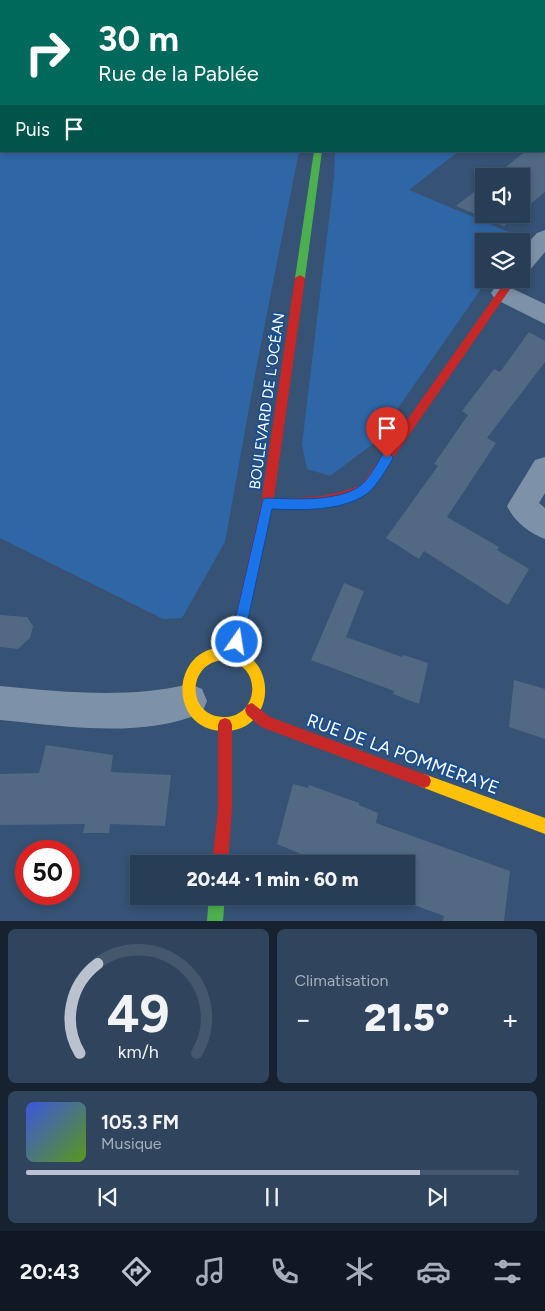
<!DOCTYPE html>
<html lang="fr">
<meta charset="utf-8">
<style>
body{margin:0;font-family:Figtree,sans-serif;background:#30455d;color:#f1f3f6;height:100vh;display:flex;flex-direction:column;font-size:19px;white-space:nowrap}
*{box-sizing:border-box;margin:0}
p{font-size:16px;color:#a5aeba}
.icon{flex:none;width:28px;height:28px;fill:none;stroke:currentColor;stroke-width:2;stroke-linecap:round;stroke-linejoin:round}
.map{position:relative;height:921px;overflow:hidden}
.details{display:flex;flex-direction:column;gap:8px;padding:8px;background:#162230;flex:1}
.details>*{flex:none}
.guide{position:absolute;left:0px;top:0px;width:545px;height:152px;box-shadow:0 2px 8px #0003,0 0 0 1px #44576d;background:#00695c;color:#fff;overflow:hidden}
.controls{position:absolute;left:475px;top:168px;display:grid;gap:10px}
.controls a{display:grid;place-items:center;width:55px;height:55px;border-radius:0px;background:#283e57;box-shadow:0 2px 8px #0003,0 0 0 1px #44576d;font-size:25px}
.speed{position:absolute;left:15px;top:840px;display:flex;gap:10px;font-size:25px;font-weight:700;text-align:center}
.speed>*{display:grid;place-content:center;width:65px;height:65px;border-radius:50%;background:#283e57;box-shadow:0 2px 8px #0003,0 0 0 1px #44576d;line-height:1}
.speed .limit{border:8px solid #d22;background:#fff;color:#111}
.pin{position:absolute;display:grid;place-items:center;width:42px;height:42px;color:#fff;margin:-51px -21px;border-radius:50% 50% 50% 0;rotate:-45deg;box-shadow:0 0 5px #0007}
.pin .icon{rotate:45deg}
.me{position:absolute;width:55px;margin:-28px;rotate:13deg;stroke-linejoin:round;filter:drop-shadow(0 0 4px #0008)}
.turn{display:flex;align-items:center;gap:18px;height:105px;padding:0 15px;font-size:22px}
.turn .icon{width:65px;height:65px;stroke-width:2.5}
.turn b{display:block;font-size:35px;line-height:42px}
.then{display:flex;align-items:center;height:48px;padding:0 15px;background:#0003;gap:10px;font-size:19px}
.big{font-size:38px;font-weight:800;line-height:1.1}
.details .card{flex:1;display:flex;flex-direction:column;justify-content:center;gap:8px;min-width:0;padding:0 18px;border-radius:8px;background:#30455d}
.details .dial{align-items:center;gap:0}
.dial svg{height:130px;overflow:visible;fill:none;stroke:#44576d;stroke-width:7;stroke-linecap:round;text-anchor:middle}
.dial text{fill:#f1f3f6;stroke:none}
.song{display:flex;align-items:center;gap:15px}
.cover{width:60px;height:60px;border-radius:8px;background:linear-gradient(135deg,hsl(230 70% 55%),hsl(90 70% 35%))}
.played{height:5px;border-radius:2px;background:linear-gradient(90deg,#b9c2ce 80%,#44576d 80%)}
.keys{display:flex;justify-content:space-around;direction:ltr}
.heat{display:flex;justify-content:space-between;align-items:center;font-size:28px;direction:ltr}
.details .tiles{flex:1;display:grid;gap:8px;grid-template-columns:1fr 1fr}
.card:last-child{grid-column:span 2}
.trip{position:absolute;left:130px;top:855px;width:285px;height:50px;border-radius:0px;background:#283e57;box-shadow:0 2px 8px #0003,0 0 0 1px #44576d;font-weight:800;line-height:50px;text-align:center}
.tabs{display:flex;height:80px;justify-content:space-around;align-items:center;background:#101923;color:#a5aeba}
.tabs .icon{width:35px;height:35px}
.tabs .current{color:#b9c2ce}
.tabs b{font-size:22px;color:#f1f3f6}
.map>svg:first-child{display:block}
</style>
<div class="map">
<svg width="545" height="921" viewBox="0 0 545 921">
<rect width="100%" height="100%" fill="#365274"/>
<!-- green -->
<g fill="#2f66a5">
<polygon points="0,0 300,0 301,1 1,1 1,4"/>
<polygon points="333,0 545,0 545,84 544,85 544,1"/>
<polygon points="0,58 1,151 299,151 257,364 225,542 182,618 163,619 0,538"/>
<polygon points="335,151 459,151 409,190 518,236 515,241 484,241 484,279 488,279 373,444 330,476 307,469 302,444 334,178"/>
</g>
<!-- building -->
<g fill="#526984">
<polygon points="526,151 545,151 545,192 521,212 521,176 494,176"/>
<polygon points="484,184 484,214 519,214 504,226 456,206"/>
<polygon points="529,332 545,341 545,362 487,438 496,443 447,517 499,547 497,550 529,569 508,605 424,551 419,559 386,538 438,466 434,464 468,415 462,411 494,369 500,372"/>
<polygon points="344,583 364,591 346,637 402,657 404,655 428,663 419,704 393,694 394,691 311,660"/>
<polygon points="0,615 27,617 33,626 30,638 18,649 0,647"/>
<polygon points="514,680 545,689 545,739 509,727"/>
<polygon points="46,745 113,755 111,772 171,775 165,826 110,824 109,833 83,833 85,824 0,825 0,774 39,773"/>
<polygon points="293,784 308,788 309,785 359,803 359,805 378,813 376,823 510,871 504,921 443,921 444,916 400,900 401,896 406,896 407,864 325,864 277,844"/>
</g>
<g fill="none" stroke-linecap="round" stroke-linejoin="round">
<!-- street -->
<g fill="#7d92a8" fill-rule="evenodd">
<polygon points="545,230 545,252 529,271 521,273 521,250 537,233"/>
<polygon points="503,284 545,304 545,324 495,299 491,293 495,287"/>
<path d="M 545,457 L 545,493 L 539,503 L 545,508 L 545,539 C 530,534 514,521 507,506 L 535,460 Z"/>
<path d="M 190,684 L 202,689 L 207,701 L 202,713 C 139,739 66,726 0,720 L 0,686 C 64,692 127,699 190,684 Z"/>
</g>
<!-- fast -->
<g fill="#4caf50" fill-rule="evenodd">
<rect x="316" y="0" width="6" height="1"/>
<polygon points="314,151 322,151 305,278 300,281 295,278"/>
<polygon points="209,896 225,896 223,921 207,921"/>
</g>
<!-- slow -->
<g fill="#ffc107" fill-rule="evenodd">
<path d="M 227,647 C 282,656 275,734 222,731 C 167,729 170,645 227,647 ZM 224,660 C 264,663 260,719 222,717 C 186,715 187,662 224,660 Z"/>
<polygon points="424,774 545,818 545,834 419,786 417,781 419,776"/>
</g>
<!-- jam -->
<g fill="#c62828" fill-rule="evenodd">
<path d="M 300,275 L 305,278 L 274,498 C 304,499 332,497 361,485 L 507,279 L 517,279 L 369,493 C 337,506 306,510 272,508 L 241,653 L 239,658 L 234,660 L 229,658 L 227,653 L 261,503 L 295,278 Z"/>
<polygon points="252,703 270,717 429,776 431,781 429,786 424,788 261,727 247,715 245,710 247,705"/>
<polygon points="225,718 230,720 232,725 232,809 228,864 212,864 218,809 218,725 220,720"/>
</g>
</g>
<!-- route -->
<path fill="#1a73e8" stroke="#114b97" d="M 387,453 L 391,454 L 393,458 C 389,466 375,488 368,493 C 342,512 302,510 272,509 L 243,642 L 241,646 L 237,648 L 232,646 L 230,642 L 263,499 L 267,498 C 294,499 337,502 360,486 C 369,479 377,463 383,454 Z"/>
<g text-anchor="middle" stroke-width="4" stroke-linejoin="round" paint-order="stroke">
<!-- street labels -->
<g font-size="15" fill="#fff" stroke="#1b4f8f">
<text transform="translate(267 401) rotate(-82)" y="5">BOULEVARD DE L'OCÉAN</text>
</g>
<!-- near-street labels -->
<g font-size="18" fill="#fff" stroke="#1b4f8f">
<text transform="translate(403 754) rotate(20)" y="6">RUE DE LA POMMERAYE</text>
</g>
</g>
</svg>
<div class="controls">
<a><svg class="icon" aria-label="sound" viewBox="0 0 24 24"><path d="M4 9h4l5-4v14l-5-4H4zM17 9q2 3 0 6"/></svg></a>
<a><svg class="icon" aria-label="layers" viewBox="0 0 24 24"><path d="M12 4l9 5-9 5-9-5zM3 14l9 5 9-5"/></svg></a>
</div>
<div class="speed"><div class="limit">50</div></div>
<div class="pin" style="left:387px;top:458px;background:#d93025"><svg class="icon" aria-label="arrive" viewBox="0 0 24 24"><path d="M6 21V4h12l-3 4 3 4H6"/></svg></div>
<svg class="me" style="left:237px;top:642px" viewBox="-20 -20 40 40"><circle r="17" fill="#1a73e8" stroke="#fff" stroke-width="3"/><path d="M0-11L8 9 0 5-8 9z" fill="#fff"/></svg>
<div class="trip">20:44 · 1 min · 60 m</div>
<div class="guide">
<div class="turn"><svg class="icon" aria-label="right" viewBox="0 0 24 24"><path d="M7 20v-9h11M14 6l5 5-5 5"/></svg><div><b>30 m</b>Rue de la Pablée</div></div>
<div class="then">Puis<svg class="icon" aria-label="arrive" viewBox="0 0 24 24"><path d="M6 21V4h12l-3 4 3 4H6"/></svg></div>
</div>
</div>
<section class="details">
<div class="tiles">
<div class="card dial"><svg viewBox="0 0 100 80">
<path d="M14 69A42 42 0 1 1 86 69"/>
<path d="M14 69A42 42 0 0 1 25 14" stroke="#b9c2ce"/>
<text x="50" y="56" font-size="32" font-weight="700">49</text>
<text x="50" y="72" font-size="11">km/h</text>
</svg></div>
<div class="card"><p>Climatisation</p>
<div class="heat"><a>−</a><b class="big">21.5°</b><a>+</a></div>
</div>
<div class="card">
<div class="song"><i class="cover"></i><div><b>105.3 FM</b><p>Musique</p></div></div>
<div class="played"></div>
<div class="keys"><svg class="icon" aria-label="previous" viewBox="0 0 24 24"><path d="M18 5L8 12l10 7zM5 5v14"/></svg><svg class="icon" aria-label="pause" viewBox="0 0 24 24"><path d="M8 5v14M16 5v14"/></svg><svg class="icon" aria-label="next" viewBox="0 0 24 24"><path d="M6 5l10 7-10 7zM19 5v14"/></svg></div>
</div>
</div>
</section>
<nav class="tabs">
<b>20:43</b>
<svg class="icon current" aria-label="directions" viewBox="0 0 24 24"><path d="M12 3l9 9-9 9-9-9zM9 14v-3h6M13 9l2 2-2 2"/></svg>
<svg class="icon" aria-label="music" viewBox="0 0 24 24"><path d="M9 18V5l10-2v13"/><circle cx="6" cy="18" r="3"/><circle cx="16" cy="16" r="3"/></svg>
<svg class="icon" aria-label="phone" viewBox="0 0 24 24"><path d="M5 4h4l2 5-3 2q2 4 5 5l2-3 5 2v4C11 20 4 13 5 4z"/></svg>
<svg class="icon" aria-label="climate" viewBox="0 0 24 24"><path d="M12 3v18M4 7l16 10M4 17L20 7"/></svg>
<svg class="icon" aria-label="car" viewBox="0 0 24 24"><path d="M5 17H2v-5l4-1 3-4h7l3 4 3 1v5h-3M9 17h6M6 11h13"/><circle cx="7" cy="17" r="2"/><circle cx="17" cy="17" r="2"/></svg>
<svg class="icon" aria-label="filters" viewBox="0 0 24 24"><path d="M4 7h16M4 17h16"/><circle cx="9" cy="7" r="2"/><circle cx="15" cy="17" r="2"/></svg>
</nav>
